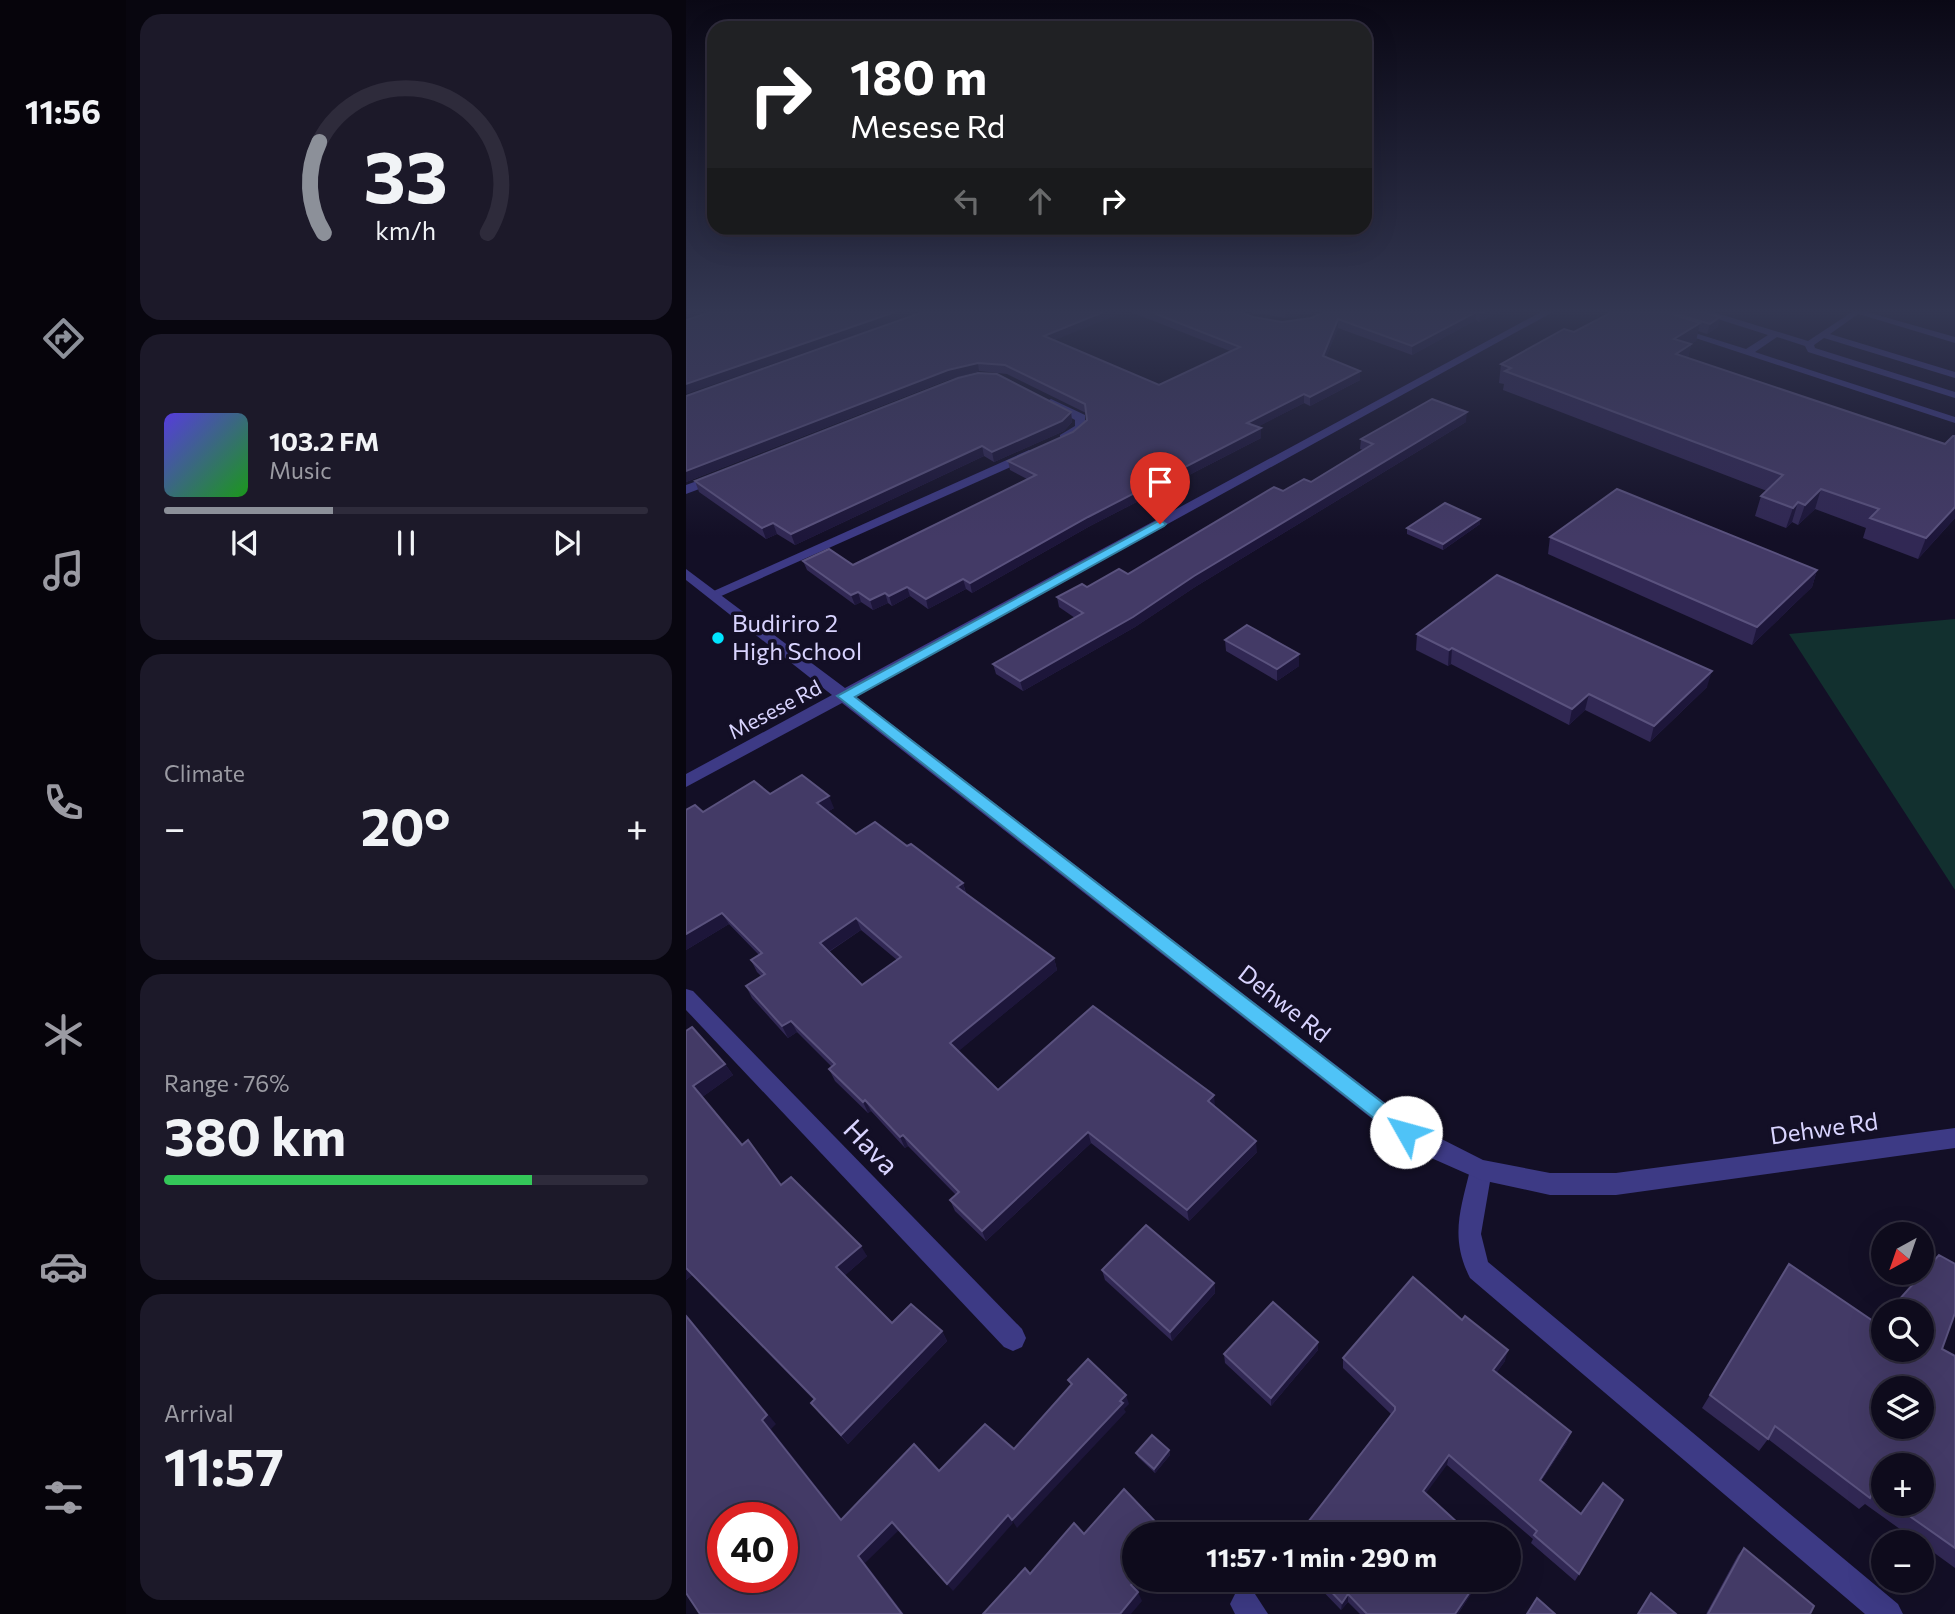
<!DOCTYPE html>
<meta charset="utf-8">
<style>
body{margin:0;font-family:Commissioner,sans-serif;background:#1c1929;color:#f1f3f6;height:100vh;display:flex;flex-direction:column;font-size:26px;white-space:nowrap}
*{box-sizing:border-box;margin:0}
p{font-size:23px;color:#9b9ba3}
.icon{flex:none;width:38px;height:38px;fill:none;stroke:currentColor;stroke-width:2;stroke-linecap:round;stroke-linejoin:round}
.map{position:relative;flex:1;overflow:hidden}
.panel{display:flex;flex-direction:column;gap:14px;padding:14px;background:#08060f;width:560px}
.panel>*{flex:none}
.guide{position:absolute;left:21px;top:21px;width:665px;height:214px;border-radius:21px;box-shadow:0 7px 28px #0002,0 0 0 2px #2e2b3b;background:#202124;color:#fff;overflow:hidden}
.needle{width:46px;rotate:220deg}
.fabs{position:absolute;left:1185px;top:1222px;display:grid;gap:14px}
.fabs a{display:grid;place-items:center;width:63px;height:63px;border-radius:50%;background:#0e0b1c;box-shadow:0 7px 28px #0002,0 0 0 2px #2e2b3b;font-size:35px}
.speed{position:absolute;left:21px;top:1502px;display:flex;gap:14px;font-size:35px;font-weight:700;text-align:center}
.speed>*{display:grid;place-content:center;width:91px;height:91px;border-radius:50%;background:#0e0b1c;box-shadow:0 7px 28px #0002,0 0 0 2px #2e2b3b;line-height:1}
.speed .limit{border:10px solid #d22;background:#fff;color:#111}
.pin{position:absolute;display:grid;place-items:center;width:60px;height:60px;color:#fff;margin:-72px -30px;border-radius:50% 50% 50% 0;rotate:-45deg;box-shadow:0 0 7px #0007}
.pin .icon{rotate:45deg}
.me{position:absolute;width:77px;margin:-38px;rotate:308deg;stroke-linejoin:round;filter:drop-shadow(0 0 5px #0008)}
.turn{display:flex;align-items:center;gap:24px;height:147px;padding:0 28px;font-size:32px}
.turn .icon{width:91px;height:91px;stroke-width:2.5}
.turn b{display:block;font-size:49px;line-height:60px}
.lanes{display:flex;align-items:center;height:66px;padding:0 28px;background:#0003;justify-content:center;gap:35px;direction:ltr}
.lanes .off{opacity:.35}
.big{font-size:52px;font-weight:700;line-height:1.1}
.panel .card{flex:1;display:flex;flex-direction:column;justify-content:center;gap:10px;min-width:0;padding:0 24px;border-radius:21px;background:#1c1929}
.panel .dial{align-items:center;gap:0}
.dial svg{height:182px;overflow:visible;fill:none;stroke:#2e2b3b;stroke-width:7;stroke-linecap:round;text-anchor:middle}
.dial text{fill:#f1f3f6;stroke:none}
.song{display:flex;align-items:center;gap:21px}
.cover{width:84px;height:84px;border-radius:10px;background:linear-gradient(135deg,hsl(250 70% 55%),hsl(120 70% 35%))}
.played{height:7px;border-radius:4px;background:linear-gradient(90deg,#8c9099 35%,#2e2b3b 35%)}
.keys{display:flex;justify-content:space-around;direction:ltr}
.heat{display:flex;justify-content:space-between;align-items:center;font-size:38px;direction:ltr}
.charge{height:10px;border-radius:5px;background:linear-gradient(90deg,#34c759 76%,#2e2b3b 0)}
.trip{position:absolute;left:436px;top:1522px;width:399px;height:70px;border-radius:35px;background:#0e0b1c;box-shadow:0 7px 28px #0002,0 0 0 2px #2e2b3b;font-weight:700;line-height:70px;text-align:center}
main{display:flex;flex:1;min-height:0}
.dock{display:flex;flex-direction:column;width:126px;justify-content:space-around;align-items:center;background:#06040b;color:#9b9ba3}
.dock .icon{width:49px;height:49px}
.dock .selected{color:#8c9099}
.dock b{font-size:32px;color:#f1f3f6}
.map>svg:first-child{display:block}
</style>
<main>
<nav class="dock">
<b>11:56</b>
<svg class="icon selected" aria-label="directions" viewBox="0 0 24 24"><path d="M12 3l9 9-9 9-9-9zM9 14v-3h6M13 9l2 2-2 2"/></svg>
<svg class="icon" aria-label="music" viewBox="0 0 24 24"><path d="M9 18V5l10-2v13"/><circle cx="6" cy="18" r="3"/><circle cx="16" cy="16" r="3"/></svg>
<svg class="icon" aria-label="phone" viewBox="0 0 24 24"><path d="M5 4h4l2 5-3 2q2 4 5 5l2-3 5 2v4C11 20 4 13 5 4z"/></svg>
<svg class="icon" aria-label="climate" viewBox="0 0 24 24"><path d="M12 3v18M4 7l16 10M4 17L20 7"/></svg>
<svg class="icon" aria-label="car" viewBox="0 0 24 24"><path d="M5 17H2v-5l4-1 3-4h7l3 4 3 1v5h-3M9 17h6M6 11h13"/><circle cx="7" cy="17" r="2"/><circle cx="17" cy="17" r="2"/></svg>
<svg class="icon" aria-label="filters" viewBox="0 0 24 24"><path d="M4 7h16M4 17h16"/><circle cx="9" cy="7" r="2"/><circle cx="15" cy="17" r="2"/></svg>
</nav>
<section class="panel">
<div class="card dial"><svg viewBox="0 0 100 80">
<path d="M14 69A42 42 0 1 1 86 69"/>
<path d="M14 69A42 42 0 0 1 12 29" stroke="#8c9099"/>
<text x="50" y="56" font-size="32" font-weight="700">33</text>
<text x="50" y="72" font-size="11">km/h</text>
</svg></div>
<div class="card">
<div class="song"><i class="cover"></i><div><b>103.2 FM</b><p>Music</p></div></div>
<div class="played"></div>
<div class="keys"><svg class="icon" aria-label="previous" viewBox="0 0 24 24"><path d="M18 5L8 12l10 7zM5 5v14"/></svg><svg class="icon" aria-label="pause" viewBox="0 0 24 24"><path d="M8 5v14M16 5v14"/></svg><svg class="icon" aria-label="next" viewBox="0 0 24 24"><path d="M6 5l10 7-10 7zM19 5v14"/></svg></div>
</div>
<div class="card"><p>Climate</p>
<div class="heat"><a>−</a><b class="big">20°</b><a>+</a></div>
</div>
<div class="card"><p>Range · 76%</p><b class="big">380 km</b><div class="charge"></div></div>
<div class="card"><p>Arrival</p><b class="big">11:57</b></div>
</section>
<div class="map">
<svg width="1269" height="1614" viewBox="0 0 1269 1614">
<rect width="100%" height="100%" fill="#130f26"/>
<!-- green -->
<polygon fill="#12302f" points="1269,619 1269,890 1103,634"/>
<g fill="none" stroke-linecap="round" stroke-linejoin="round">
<!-- service -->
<polygon fill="#3d3a85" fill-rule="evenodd" points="1015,312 1027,312 1122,341 1166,312 1175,312 1144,334 1269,372 1269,378 1138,338 1128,345 1129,348 1269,392 1269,398 1122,352 1119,346 1091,337 1069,352 1269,417 1269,423 985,330 993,328 1060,349 1082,335 1016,314"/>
<!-- minor -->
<g fill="#3d3a85" fill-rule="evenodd">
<polygon points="365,399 399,415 399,430 382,441 374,441 374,435 389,426 389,420 361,404 359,402"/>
<polygon points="343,450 349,454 347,457 33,597 28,598 21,594"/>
<polygon points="33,473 39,477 37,480 0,494 0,485"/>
<polygon points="0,989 7,991 336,1329 340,1338 336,1347 327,1351 318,1347 0,1010"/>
<path d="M 795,1160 L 803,1163 L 806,1170 L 795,1234 L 802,1262 L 1212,1604 L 1217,1614 L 1179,1614 L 784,1278 C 764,1238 774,1211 784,1170 L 787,1163 Z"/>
<polygon points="559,1589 569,1594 582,1614 549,1614 544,1604 549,1594"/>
</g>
<!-- tertiary -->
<g fill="#3d3a85" fill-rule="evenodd">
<polygon points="855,312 867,312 169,696 728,1125 797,1160 864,1173 930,1173 1269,1128 1269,1148 930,1195 864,1195 795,1180 743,1157 712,1139 156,703 0,787 0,774 146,695 0,580 0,569 159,688"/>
<polygon points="1166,312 1181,312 1269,337 1269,343"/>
</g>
</g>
<!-- wall -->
<g fill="#312854" fill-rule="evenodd">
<polygon points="445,312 555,312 567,317 596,322 625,318 638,312 813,312 793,322 790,320 726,355 652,328 640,357 674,371 674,380 624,406 618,403 571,427 575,438 404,526 286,593 280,589 242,609 224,596 206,606 202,603 187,610 175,602 169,605 121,570 117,561 167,565 341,479 324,470 322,461 387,432 401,420 400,413 321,374 293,371 264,379 0,482 0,396 369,340 473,385 544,351"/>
<polygon points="563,312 629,312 599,318"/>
<polygon points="926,312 1016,312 1032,327 1021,334 1012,331 1010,341 1005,344 1002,358 1269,518 1232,559 1177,538 1180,528 1129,509 1112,525 1106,522 1100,528 1069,516 1075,496 1081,491 817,390 818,384 813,383 815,364 888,332"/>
<polygon points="385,412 386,422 378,431 308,462 298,456 109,545 91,534 80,539 13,492 9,481"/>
<polygon points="780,422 509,587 449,627 337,691 310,674 307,664 389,618 373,607 371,597 442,574 597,491 625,482 677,450 674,449 675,439"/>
<polygon points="794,519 794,524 757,550 721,534 721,528"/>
<polygon points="864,537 1131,570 1126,587 1066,645 862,554"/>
<polygon points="731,634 1021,687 964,742 899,710 883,725 765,664 762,666 730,650"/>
<polygon points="539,640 613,666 591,681 540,651"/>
<path d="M 84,794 L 148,808 L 141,812 L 170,834 L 221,846 L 277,883 L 280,893 L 368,958 L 371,970 L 272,1051 L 312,1090 L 529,1106 L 528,1106 L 571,1152 L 503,1221 L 405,1143 L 300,1241 L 269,1211 L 264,1200 L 270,1195 L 222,1146 L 219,1148 L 185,1111 L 182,1113 L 149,1081 L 143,1069 L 146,1067 L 111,1032 L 102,1038 L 66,998 L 60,986 L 75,976 L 71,972 L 65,960 L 73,955 L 43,924 L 0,950 L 0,810 L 17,812 ZM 175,930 L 211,960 L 176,985 L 143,952 Z"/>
<polygon points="0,1031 39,1064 47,1075 16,1097 56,1145 95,1185 181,1256 158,1276 206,1323 256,1331 261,1341 162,1444 125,1403 128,1400 6,1275 0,1280"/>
<path d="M 1103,1264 L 1192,1324 L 1197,1318 L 1197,1349 L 1256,1349 L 1269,1356 L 1269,1568 L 1236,1544 L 1236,1542 L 1232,1542 L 1179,1504 L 1173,1509 L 1082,1439 L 1073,1451 L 1016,1408 ZM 1197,1465 L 1236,1503 L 1197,1503 Z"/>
<polygon points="416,1270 528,1283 529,1293 486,1341 419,1280"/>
<polygon points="632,1342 632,1350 585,1406 539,1363 538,1354"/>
<polygon points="657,1358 819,1361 810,1373 881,1442 855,1481 895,1514 937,1500 889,1581 845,1543 847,1539 761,1465 612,1535 705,1414 657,1368"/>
<polygon points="483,1450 484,1455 469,1473 452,1457 450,1453"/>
<polygon points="1058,1548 1124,1614 1020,1614 1052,1555"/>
<polygon points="626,1580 794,1580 772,1614 674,1614 662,1602 655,1610"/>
</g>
<!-- shaded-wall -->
<g fill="#1d163a">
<polygon points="0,312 22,312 0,318"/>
<polygon points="209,312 236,312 0,394 0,384"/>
<polygon points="417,312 439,312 359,344 358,336"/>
<polygon points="599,312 629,312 599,318"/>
<polygon points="790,312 790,320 726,355 726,346"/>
<polygon points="798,312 813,312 793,322 794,313"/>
<polygon points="1034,317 1032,327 1021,334 1024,324"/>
<polygon points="652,319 652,328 637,365 637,356"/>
<polygon points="1014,323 1010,341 984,357 988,339"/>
<polygon points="1005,344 1001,363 990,354"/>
<polygon points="292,363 293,371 264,379 0,482 0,471 262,370"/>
<polygon points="674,371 674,380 624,406 624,397"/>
<polygon points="618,394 618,403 562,432 561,423"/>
<polygon points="385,412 386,422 378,431 308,462 306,452"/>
<polygon points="781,412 780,422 509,587 449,627 337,691 334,681"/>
<polygon points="575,428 575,438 404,526 286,593 284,583 402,517"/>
<polygon points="296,446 298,456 109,545 105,534"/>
<polygon points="1135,489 1129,509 1112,525 1119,505"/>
<polygon points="1112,502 1106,522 1100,528 1107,508"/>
<polygon points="1269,507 1269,518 1232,559 1240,538"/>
<polygon points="794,519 794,524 757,550 757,544"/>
<polygon points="87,523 91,534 80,539 76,528"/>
<polygon points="1131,570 1126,587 1066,645 1071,627"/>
<polygon points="277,579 280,589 242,609 240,599"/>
<polygon points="221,587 224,596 206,606 203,596"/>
<polygon points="172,592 175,602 169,605 165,595"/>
<polygon points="199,593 202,603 187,610 184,600"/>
<polygon points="766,648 765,664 762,666 763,650"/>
<polygon points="613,654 613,666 591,681 591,669"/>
<polygon points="1026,671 1021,687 964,742 968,726"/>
<polygon points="903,694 899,710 883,725 886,709"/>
<polygon points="143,796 148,808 136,815 131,803"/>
<polygon points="277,883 280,895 271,887"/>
<polygon points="36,913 43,924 0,950 0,934"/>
<polygon points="170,918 175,930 139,954 134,943"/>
<polygon points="368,958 371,970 268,1055 264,1043"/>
<polygon points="105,1021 111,1032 102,1038 96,1026"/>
<polygon points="39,1064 47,1075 15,1098 7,1086"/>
<polygon points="528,1095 529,1106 523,1112 522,1101"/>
<polygon points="179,1100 185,1111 182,1113 177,1102"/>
<polygon points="402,1132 405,1143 300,1241 296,1231"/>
<polygon points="217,1135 222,1146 219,1148 214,1137"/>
<polygon points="570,1141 571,1152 503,1221 501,1210"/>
<polygon points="175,1246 181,1256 156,1278 150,1267"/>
<polygon points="0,1268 6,1275 0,1280"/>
<polygon points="528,1283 529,1293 486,1341 484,1332"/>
<polygon points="0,1314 90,1424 85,1429 163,1528 155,1520 76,1420"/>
<polygon points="256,1331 261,1341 162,1444 155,1435"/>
<polygon points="632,1342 632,1350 585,1406 585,1398"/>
<polygon points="822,1350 819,1361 805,1381 807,1370"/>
<polygon points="440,1395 443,1404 438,1409 440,1412 331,1528 326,1520"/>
<polygon points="885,1432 881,1442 850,1489 854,1480"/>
<polygon points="483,1450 484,1455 469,1473 468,1469"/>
<polygon points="763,1455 761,1465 735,1500 737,1491"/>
<polygon points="322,1515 327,1523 267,1591 261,1584"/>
<polygon points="206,1522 213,1530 179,1563 218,1614 216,1614 172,1556"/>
<polygon points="449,1580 461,1580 449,1595 445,1585"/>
<polygon points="792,1580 794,1580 772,1614 769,1614"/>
<polygon points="452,1592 456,1601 445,1614 434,1614"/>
<polygon points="662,1594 662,1602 655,1610 656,1603"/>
</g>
<!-- building -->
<g fill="#433a66" stroke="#5a527e" stroke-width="2" fill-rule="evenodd">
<polygon points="25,312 209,312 0,384 0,320"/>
<polygon points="237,312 417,312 358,336 473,385 554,347 465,312 555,312 567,317 596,322 625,318 638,312 798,312 794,313 790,312 726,346 652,319 637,356 674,371 624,397 618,394 561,423 575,428 402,517 284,583 277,579 240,599 221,587 203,596 199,593 184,600 172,592 165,595 117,561 143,549 167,565 350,475 322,461 387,432 401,420 399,404 319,365 292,363 262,370 0,471 0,396"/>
<polygon points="926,312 979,312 1014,323 988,339 1005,344 990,354 1259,444 1267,436 1269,436 1269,507 1240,538 1184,518 1193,509 1135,489 1119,505 1112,502 1107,508 1075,496 1097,475 819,371 825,368 815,364 878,329 888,332"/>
<polygon points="984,312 1016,312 1034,317 1024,324"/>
<polygon points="292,373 311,374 385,412 376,421 306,452 296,446 105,534 87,523 76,528 9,481 272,378"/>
<polygon points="746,399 781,412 508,576 447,617 334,681 307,664 397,613 371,597 396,584 401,587 433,569 442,574 588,487 597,491 618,479 625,482 687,444 675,439"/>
<polygon points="931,489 1131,570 1071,627 864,537"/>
<polygon points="759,503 794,519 757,544 721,528"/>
<polygon points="811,575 1026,671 968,726 903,694 886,709 766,648 763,650 731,634"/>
<polygon points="561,625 613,654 591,669 539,640"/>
<path d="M 116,775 L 143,796 L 131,803 L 170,834 L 189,822 L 221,846 L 225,844 L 277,883 L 271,887 L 368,958 L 264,1043 L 312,1090 L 407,1006 L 528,1095 L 522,1101 L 570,1141 L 501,1210 L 402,1132 L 296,1231 L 264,1200 L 273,1192 L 217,1135 L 214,1137 L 179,1100 L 177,1102 L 143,1069 L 149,1064 L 105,1021 L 96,1026 L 60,986 L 79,974 L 65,960 L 76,953 L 36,913 L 0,934 L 0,810 L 9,805 L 17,812 L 68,781 L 84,794 ZM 170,918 L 215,957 L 176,985 L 134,943 Z"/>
<polygon points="6,1027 39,1064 7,1086 56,1145 62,1140 95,1185 105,1177 175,1246 150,1267 206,1323 225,1304 256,1331 155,1435 125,1403 129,1399 0,1268 0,1031"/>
<polygon points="460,1225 528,1283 484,1332 416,1270"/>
<path d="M 1253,1255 L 1269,1264 L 1269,1313 L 1256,1349 L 1269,1356 L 1269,1548 L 1205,1503 L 1236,1503 L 1236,1465 L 1197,1465 L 1197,1497 L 1188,1491 L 1184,1498 L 1089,1426 L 1082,1439 L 1024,1395 L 1103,1264 L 1196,1327 L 1197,1325 L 1197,1349 L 1236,1349 L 1236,1311 L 1203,1311 ZM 1197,1388 L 1236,1388 L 1236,1426 L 1197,1426 Z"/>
<polygon points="727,1277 776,1320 779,1316 822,1350 807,1370 885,1432 854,1480 895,1514 917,1483 937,1500 893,1574 848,1535 851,1531 763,1455 737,1491 785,1535 612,1535 709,1410 709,1407 657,1358"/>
<polygon points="587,1302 632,1342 585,1398 538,1354"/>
<path d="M 0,1316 L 81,1415 L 76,1420 L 155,1520 L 228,1444 L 253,1471 L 299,1424 L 328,1449 L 386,1384 L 382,1380 L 402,1359 L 440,1395 L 434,1401 L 437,1403 L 326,1520 L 322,1515 L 261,1584 L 206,1522 L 172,1556 L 216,1614 L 14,1614 L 0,1593 ZM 37,1517 L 96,1517 L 96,1577 L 37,1577 Z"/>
<polygon points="466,1435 483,1450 468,1469 450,1453"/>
<polygon points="438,1489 482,1535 448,1535 448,1580 449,1580 445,1585 452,1592 434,1614 297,1614 339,1568 344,1574 388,1523 398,1534"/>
<polygon points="1058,1548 1128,1606 1124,1614 1022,1614"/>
<polygon points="634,1580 792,1580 769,1614 681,1614 662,1594 656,1603"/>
<polygon points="965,1593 990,1614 952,1614"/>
<polygon points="851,1598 869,1614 841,1614"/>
</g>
<!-- sky -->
<linearGradient id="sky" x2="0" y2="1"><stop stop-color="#0a0815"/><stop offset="0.58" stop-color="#333752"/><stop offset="1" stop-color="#333752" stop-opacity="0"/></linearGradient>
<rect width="1269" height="537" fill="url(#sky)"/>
<!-- route -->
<polygon fill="#4fc3f7" stroke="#337fa1" stroke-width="2" points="474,520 480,524 478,526 169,697 727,1126 730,1132 727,1138 720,1141 713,1138 151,696"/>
<!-- markers -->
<circle fill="#00e5ff" stroke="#130f26" stroke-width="2.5" cx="32" cy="638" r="7"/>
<g text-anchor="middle" stroke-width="7" stroke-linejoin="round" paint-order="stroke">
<!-- far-street labels -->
<g font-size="21" fill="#d9d4ff" stroke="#130f26">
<text transform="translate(89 710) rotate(-28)" y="7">Mesese Rd</text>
</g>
<!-- poi labels -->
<g font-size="24" fill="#d9d4ff" stroke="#130f26" text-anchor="start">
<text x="46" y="632">Budiriro 2<tspan x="46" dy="28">High School</tspan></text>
</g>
<!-- street labels -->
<g font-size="24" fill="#d9d4ff" stroke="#130f26">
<text transform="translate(598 1004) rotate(38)" y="8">Dehwe Rd</text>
<text transform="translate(1138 1129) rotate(-8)" y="8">Dehwe Rd</text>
</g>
<!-- near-street labels -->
<g font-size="28" fill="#d9d4ff" stroke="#130f26">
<text transform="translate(185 1147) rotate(46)" y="10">Hava</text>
</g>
</g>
</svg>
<div class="fabs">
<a><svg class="needle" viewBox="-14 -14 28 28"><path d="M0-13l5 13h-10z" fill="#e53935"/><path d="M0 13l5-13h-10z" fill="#9b9ba3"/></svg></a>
<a><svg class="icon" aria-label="search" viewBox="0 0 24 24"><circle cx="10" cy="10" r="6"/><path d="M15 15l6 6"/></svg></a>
<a><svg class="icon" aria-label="layers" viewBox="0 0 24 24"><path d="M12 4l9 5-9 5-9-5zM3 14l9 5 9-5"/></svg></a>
<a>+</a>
<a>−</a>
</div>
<div class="speed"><div class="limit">40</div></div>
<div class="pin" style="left:474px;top:524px;background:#d93025"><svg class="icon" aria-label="arrive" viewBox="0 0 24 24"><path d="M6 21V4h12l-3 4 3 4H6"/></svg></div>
<svg class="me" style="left:720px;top:1132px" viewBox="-20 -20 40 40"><circle r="19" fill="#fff"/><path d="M0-13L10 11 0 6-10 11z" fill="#4fc3f7"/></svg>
<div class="trip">11:57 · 1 min · 290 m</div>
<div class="guide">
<div class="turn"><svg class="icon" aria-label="right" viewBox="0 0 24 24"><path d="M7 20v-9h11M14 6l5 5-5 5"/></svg><div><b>180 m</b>Mesese Rd</div></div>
<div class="lanes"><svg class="icon off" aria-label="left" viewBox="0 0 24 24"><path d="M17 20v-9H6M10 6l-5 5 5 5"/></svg><svg class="icon off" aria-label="ahead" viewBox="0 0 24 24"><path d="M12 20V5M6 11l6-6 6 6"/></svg><svg class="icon" aria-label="right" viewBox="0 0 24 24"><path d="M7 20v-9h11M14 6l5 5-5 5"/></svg></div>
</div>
</div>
</main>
